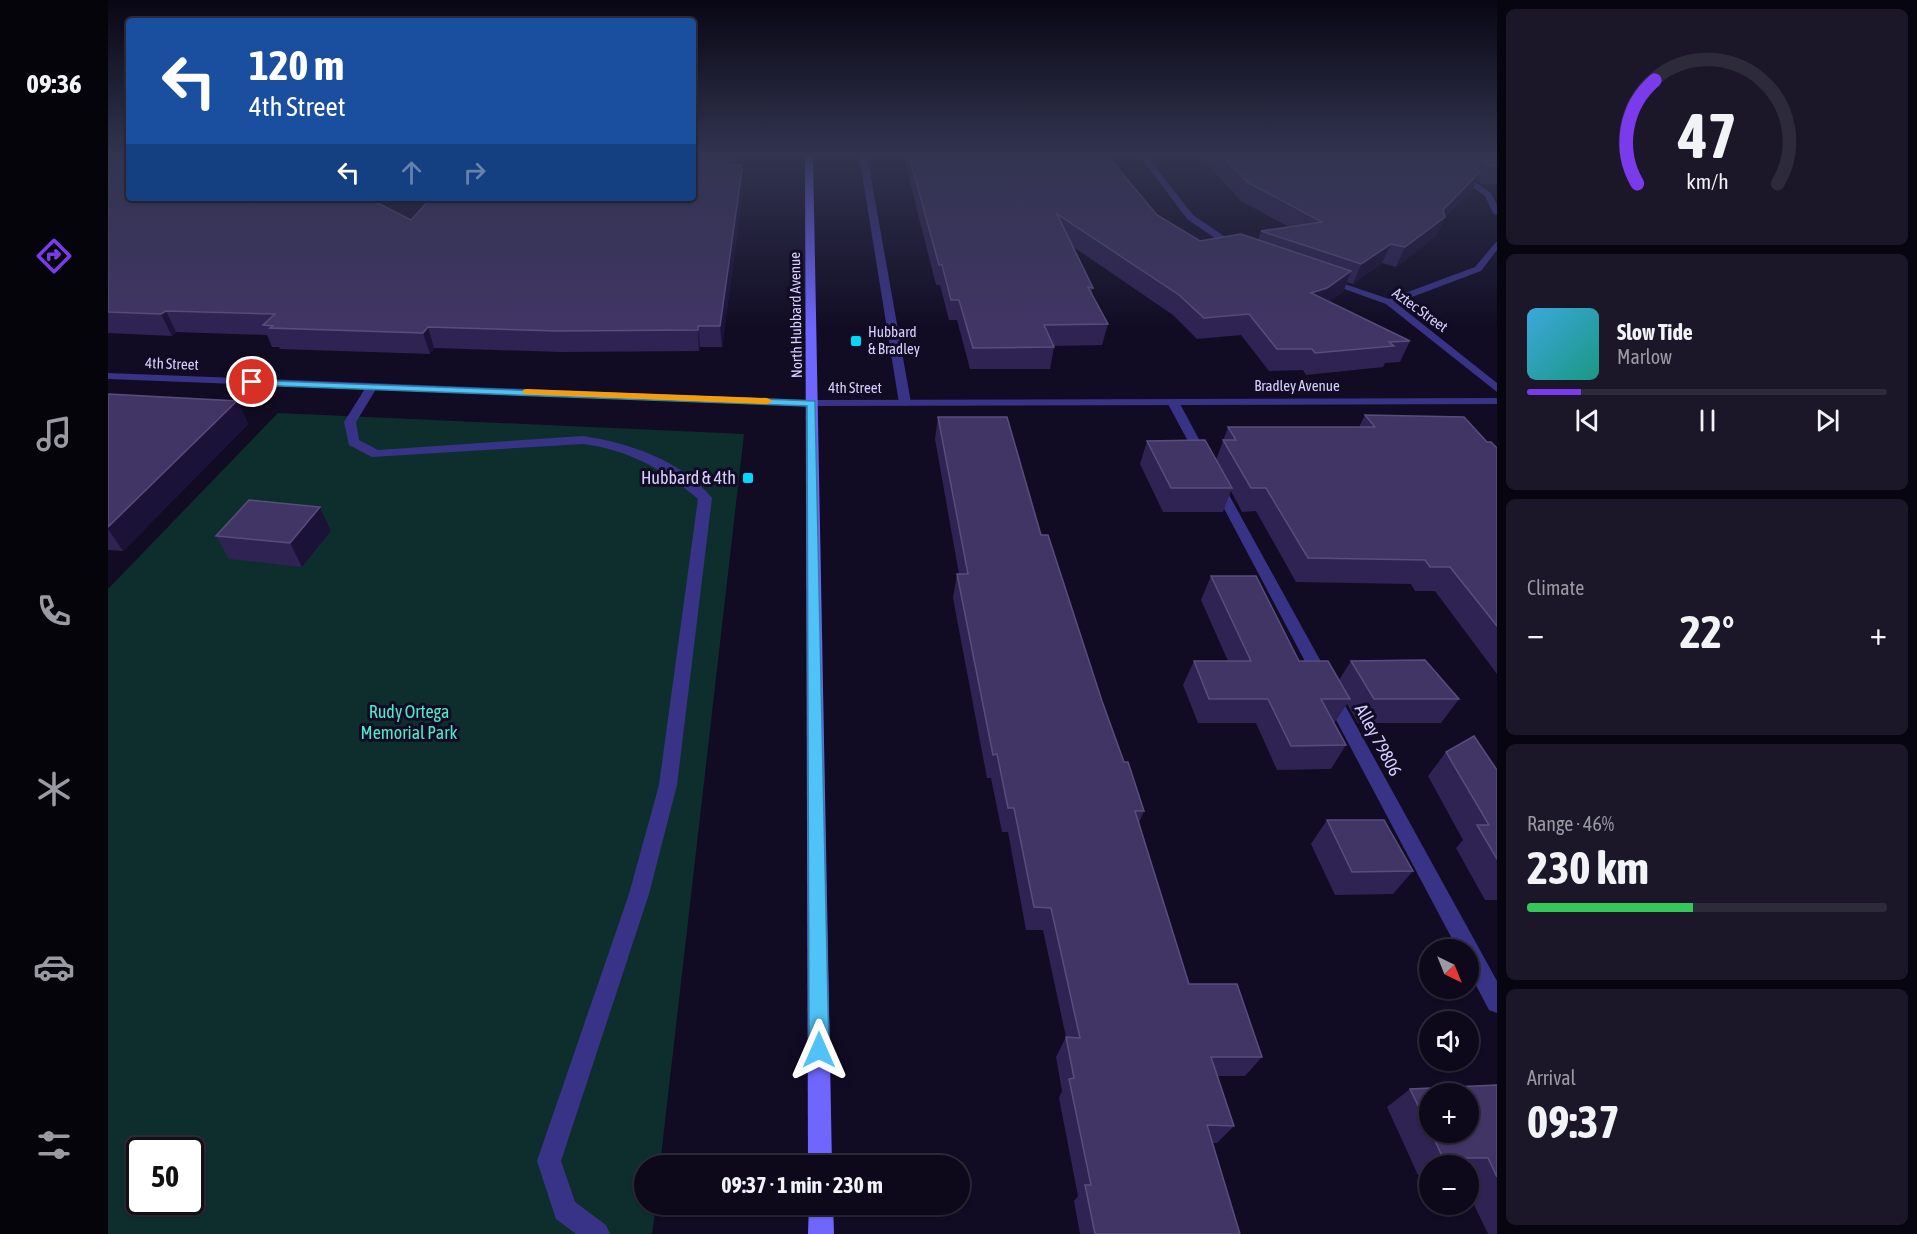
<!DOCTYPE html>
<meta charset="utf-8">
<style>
body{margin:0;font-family:"Asap Condensed",sans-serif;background:#1b1728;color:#f1f3f6;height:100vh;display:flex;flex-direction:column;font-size:22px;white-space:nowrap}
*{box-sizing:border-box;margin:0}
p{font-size:20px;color:#9a9aa3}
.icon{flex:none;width:33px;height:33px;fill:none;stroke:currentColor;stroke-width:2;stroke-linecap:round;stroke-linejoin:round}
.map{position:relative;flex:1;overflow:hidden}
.panel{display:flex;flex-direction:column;gap:9px;padding:9px;background:#07050f;width:420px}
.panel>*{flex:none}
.guide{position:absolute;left:18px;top:18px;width:570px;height:183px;border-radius:6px;box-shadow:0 2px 4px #0004,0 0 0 2px #2d2a3a;background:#1a4fa0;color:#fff;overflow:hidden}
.needle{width:39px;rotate:137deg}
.tools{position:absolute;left:1311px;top:939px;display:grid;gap:12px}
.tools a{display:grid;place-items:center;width:60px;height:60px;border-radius:50%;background:#0d091b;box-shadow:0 2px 4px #0004,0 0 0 2px #2d2a3a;font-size:30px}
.speed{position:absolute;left:18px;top:1137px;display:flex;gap:12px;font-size:30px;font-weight:700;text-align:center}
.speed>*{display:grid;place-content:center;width:78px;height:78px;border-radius:50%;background:#0d091b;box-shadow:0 2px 4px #0004,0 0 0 2px #2d2a3a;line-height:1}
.speed .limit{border:3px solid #111;border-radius:9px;background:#fff;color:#111}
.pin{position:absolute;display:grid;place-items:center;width:51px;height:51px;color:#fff;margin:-26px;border:3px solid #fff;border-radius:50%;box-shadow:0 2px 6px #0007}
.me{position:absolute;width:66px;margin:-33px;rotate:0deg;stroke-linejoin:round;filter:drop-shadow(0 0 4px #0008)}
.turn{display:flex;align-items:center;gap:21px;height:126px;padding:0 24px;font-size:27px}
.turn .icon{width:78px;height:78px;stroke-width:2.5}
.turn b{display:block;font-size:42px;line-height:51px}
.lanes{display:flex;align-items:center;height:57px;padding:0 24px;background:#0003;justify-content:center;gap:30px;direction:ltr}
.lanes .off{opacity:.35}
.big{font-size:45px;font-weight:700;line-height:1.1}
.panel .widget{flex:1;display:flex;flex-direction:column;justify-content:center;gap:9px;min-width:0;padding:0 21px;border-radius:9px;background:#1b1728}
.panel .dial{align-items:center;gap:0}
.dial svg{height:156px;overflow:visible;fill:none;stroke:#2d2a3a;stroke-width:7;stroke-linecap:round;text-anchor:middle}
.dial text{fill:#f1f3f6;stroke:none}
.song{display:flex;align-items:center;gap:18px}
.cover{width:72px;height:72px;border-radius:9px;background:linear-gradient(135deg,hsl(200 70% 55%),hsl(170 70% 35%))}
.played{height:6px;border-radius:3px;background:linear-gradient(90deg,#7c3aed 15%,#2d2a3a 15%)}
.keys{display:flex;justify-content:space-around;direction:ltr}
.heat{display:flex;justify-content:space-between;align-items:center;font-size:33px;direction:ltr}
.charge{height:9px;border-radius:4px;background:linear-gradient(90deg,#34c759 46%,#2d2a3a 0)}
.trip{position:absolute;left:526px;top:1155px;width:336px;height:60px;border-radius:30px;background:#0d091b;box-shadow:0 2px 4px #0004,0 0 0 2px #2d2a3a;font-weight:700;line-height:60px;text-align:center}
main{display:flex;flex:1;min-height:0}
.dock{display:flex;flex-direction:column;width:108px;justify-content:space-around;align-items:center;background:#05040b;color:#9a9aa3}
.dock .icon{width:42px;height:42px}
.dock .selected{color:#7c3aed}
.dock b{font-size:27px;color:#f1f3f6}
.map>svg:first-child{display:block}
</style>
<main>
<nav class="dock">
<b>09:36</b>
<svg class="icon selected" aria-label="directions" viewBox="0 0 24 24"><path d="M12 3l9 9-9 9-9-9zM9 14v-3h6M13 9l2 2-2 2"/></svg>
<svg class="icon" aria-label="music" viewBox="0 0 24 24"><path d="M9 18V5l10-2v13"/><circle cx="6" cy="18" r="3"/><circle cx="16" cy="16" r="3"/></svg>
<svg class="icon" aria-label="phone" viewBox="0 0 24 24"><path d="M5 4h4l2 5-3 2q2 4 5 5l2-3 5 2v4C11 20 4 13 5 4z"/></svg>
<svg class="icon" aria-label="climate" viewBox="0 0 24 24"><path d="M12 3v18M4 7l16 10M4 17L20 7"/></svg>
<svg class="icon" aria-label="car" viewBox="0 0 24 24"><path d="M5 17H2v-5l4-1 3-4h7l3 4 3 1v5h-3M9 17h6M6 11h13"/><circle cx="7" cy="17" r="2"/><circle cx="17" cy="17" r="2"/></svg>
<svg class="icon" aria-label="filters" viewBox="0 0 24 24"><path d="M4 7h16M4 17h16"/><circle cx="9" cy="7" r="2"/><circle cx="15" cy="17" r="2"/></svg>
</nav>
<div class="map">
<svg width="1389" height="1234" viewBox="0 0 1389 1234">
<rect width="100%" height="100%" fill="#110c24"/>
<!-- green -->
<path fill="#0e2e2e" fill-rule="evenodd" d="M 170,413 L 636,434 L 552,1165 L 537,1166 L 537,1204 L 548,1205 L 544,1234 L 0,1234 L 0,589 ZM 32,1150 L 82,1150 L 82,1202 L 32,1202 Z"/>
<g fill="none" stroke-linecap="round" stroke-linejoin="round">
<!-- service -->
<g fill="#393387" fill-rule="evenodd">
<polygon points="751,155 759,155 803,403 797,406 791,403"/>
<path d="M 264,383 L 270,386 L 248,422 L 251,440 L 270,450 L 475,436 C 521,443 573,460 604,498 L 569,785 L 541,894 L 453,1161 L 467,1202 L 498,1225 L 502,1234 L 468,1234 L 448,1219 L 429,1161 L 521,894 L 551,785 L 590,499 C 555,469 521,450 475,444 L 264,457 L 241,445 L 236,422 L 260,384 Z"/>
<polygon points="1065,399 1071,402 1101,458 1099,461 1095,462 1089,458 1059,402"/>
<polygon points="1109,480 1115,484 1389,981 1389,1013 1381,1010 1360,970 1360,950 1350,950 1103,484"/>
</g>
<!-- minor -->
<g fill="#393387" fill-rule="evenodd">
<polygon points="1031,155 1038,155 1085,215 1132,247 1132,251 1126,251 1079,219"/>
<polygon points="1318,155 1327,155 1383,193 1389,205 1389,215 1385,213 1377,196"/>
<polygon points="1389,241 1389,250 1373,271 1288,303 1389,383 1389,392 1278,304 1214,281 1222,279 1281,299 1367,267"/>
</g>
<!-- tertiary -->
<polygon fill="#393387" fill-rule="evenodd" points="0,373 704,400 1389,398 1389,404 704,406 0,379"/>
<!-- secondary -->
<g fill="#6f66ff" fill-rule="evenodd">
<polygon points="697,155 705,155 724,1166 700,1166"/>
<polygon points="701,1204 725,1204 726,1234 700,1234"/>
</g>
</g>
<!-- wall -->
<g fill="#2f2353" fill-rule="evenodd">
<polygon points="0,155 303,220 585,155 629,155 625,165 635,188 614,347 592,347 591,351 453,352 326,348 322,354 172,349 171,347 164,347 159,335 68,332 64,336 0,333"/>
<polygon points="797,155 999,155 1049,215 1092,241 1150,240 1153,231 1181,227 1133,201 1091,155 1389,155 1389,184 1374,184 1368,180 1364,190 1337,217 1328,236 1288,267 1274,263 1245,284 1239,282 1235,292 1221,301 1302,341 1292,362 1277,363 1275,367 1198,375 1195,370 1161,371 1133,335 1089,339 1065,315 964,246 985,288 983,293 1000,324 994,345 945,346 946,347 942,369 862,369 849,320 841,320 832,285 828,285 797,162"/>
<polygon points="0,394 129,401 140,424 15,551 0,550"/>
<polygon points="1257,415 1379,442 1389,448 1389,674 1327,591 1307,591 1303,584 1188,582 1148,511 1134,512 1123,491 1115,512 1055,512 1032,464 1039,441 1108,460 1120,427 1251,427"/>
<polygon points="830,417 933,535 1016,762 1036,811 1031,823 1081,984 1154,1057 1137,1076 1110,1076 1126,1126 1109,1143 1105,1143 1132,1234 972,1234 966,1201 970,1196 951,1098 954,1091 948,1057 958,1037 935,930 918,930 900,832 894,832 883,778 879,778 845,598 849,574 851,574 827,439"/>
<polygon points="212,507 223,531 194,567 121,559 108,536"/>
<polygon points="1103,576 1191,661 1231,680 1243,661 1351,699 1333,723 1250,723 1239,704 1226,723 1238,745 1223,769 1169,770 1148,723 1090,723 1075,685 1086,661 1120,661 1093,600"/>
<polygon points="1338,752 1389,770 1389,900 1377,900 1348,848 1355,840 1320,776"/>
<polygon points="1219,820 1305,871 1285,894 1227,895 1203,844"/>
<path d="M 1389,1085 L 1389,1234 L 1380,1234 L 1360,1192 L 1360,1166 L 1322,1166 L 1322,1175 L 1310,1175 L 1279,1107 L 1302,1089 ZM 1322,1094 L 1360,1132 L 1322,1132 Z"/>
</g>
<!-- shaded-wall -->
<g fill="#1b1238">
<polygon points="621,155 629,155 618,183 617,165"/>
<polygon points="634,170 635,188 614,347 612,326"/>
<polygon points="1372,172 1364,190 1337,217 1328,236 1288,267 1297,247"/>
<polygon points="1283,244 1274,263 1245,284 1253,264"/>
<polygon points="1243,271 1235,292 1211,309 1203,293"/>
<polygon points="58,311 68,332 64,336 53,314"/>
<polygon points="590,326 592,347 591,351 590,330"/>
<polygon points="320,327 326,348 322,354 315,333"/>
<polygon points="129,401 140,424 15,551 0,529 0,527"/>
<polygon points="212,507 223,531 194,567 182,543"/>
</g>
<!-- building -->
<g fill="#413565" stroke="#584e7e" stroke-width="1.5">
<polygon points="0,155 21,155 21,198 260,198 303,220 323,198 585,198 585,155 621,155 617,165 633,165 634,170 612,326 590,326 590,330 449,331 320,327 315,333 162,328 165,326 155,325 167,314 58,311 53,314 0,312"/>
<polygon points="801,155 999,155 1049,215 1092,241 1133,234 1243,271 1219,288 1203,293 1302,341 1281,342 1286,346 1207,353 1204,349 1169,349 1141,314 1096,318 1071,295 949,214 985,288 980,287 1000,324 936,325 946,347 865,348 851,300 843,300 834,265 831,265"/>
<polygon points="1113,155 1348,155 1372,172 1335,210 1337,217 1297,247 1283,244 1253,264 1153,231 1214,222 1139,182"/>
<polygon points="1366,155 1389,155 1389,166 1382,166"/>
<polygon points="0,394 129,401 0,527"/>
<polygon points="1257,415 1356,417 1379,442 1383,442 1389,448 1389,626 1342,567 1322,567 1317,560 1200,558 1158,488 1143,488 1115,440 1128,440 1120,427 1267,427"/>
<polygon points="830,417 899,417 933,535 940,535 994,701 1016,762 1020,762 1036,811 1027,811 1081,984 1129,984 1154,1057 1103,1057 1126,1126 1099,1125 1132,1234 987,1234 977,1185 983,1185 961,1079 966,1078 958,1037 972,1038 943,908 926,907 906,808 900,808 889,754 885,755 849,574 860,574"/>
<polygon points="1097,440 1124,488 1063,488 1039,441"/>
<polygon points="141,500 212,507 182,543 108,536"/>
<polygon points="1103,576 1148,576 1191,661 1220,661 1242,699 1213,699 1238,745 1183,746 1160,699 1101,699 1086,661 1143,661"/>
<polygon points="1317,660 1351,699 1266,699 1243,661"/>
<polygon points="1366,736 1389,770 1389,859 1369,825 1381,825 1338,752"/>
<polygon points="1219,820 1276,820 1305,871 1244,872"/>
<polygon points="1389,1085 1389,1177 1380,1158 1335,1158 1323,1132 1360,1132 1360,1094 1322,1094 1322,1130 1302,1089"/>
</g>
<!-- sky -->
<linearGradient id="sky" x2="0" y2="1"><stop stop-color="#090714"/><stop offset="0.47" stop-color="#323450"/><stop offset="1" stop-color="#323450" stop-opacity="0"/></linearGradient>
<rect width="1389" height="328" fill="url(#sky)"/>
<!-- route -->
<polygon fill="#4fc3f7" stroke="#337fa1" stroke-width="1.5" points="140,380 707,401 721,1050 718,1057 711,1060 704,1057 701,1050 699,406 144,385 139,382"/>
<!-- slow -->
<polygon fill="#f59e0b" points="418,389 659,398 665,401 659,404 415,394 415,390"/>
<!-- markers -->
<g fill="#00d7fa" stroke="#110c24" stroke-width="2">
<rect x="742" y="335" width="12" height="12" rx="3"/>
<rect x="634" y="472" width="12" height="12" rx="3"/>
</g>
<g text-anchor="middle" stroke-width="6" stroke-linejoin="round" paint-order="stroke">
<!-- far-street labels -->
<g font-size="15" fill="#d6cfff" stroke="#110c24">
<text transform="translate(1312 310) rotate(36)" y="5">Aztec Street</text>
<text transform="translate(688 315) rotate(-91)" y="5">North Hubbard Avenue</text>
<text transform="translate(64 364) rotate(2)" y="5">4th Street</text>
<text x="1189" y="391">Bradley Avenue</text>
<text x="747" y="393">4th Street</text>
</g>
<!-- far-poi labels -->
<g font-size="15" fill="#d6cfff" stroke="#110c24" text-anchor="start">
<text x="760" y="337">Hubbard<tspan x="760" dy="17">&amp; Bradley</tspan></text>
</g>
<!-- poi labels -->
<g font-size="18" fill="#d6cfff" stroke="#110c24" text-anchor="end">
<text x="628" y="484">Hubbard &amp; 4th</text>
</g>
<!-- park labels -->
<g font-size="18" fill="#50e9c9" stroke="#110c24">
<text x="301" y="718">Rudy Ortega<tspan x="301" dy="21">Memorial Park</tspan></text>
</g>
<!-- street labels -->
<g font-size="18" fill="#d6cfff" stroke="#110c24">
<text transform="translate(1270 740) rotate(62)" y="6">Alley 79806</text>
</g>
</g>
</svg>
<div class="tools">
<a><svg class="needle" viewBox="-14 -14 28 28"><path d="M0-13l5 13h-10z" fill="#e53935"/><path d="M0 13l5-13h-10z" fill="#9a9aa3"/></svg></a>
<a><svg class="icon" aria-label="sound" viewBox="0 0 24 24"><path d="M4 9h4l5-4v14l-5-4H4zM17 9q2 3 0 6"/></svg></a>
<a>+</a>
<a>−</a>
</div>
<div class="speed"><div class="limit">50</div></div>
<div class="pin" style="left:144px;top:382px;background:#d93025"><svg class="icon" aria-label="arrive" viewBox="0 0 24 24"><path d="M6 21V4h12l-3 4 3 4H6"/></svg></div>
<svg class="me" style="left:711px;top:1050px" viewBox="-20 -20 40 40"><path d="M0-17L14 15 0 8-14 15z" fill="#4fc3f7" stroke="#fff" stroke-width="4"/></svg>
<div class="trip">09:37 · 1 min · 230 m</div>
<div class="guide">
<div class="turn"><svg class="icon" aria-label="left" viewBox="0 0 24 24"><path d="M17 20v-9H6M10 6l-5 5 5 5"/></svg><div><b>120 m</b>4th Street</div></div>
<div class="lanes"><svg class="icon" aria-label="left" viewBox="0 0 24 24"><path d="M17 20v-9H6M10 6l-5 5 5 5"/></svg><svg class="icon off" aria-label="ahead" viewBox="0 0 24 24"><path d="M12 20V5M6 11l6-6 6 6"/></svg><svg class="icon off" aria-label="right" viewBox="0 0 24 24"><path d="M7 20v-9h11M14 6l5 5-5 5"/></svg></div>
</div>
</div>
<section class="panel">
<div class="widget dial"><svg viewBox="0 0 100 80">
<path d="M14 69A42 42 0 1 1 86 69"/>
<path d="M14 69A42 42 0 0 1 23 16" stroke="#7c3aed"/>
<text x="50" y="56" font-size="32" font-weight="700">47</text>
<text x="50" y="72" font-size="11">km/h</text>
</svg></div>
<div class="widget">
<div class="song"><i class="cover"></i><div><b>Slow Tide</b><p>Marlow</p></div></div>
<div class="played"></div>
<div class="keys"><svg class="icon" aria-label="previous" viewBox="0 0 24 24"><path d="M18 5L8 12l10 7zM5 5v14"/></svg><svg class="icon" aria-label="pause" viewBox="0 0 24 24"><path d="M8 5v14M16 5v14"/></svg><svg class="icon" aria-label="next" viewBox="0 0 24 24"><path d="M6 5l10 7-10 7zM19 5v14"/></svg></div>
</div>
<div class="widget"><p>Climate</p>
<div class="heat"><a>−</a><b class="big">22°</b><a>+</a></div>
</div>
<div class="widget"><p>Range · 46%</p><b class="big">230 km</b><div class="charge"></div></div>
<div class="widget"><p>Arrival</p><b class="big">09:37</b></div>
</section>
</main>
